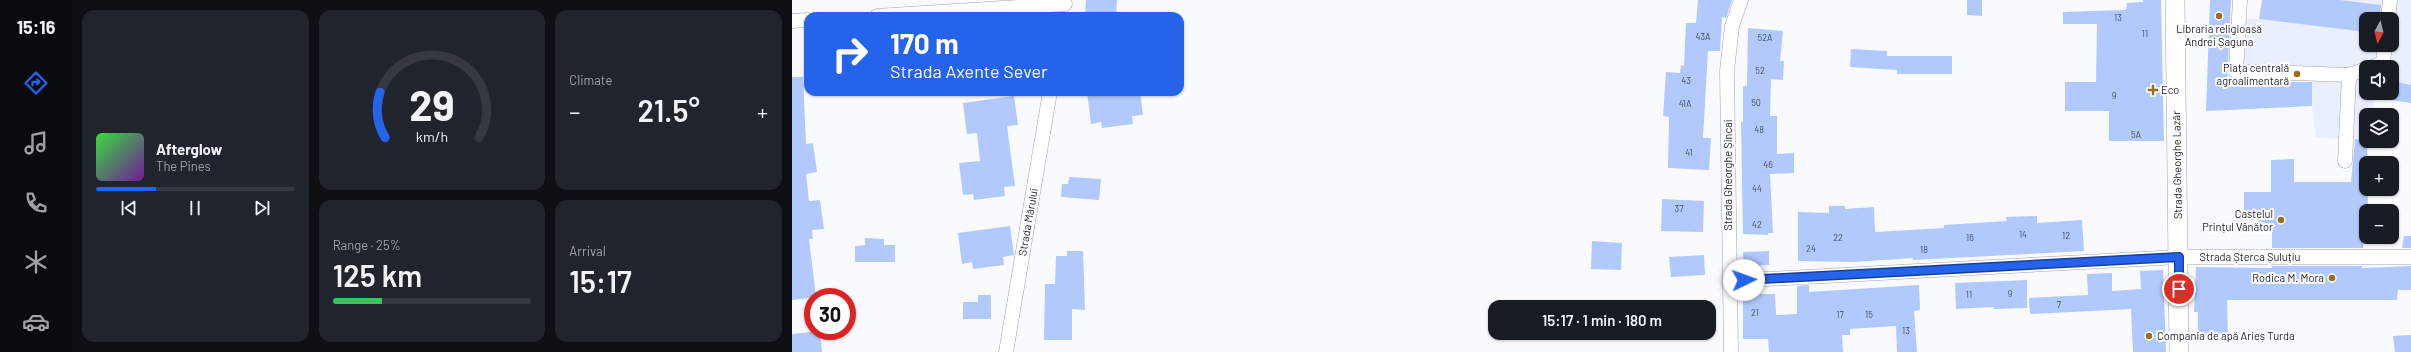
<!DOCTYPE html>
<meta charset="utf-8">
<style>
body{margin:0;font-family:Barlow,sans-serif;background:#20242c;color:#f1f3f6;height:100vh;display:flex;flex-direction:column;font-size:15px;white-space:nowrap}
*{box-sizing:border-box;margin:0}
p{font-size:13px;color:#9ea1a6}
.icon{flex:none;width:22px;height:22px;fill:none;stroke:currentColor;stroke-width:2;stroke-linecap:round;stroke-linejoin:round}
.map{position:relative;flex:1;overflow:hidden}
.panel{display:flex;flex-direction:column;gap:10px;padding:10px;background:#0d0f14;width:720px}
.panel>*{flex:none}
.banner{position:absolute;left:12px;top:12px;width:380px;height:84px;border-radius:12px;box-shadow:0 1px 3px #0004;background:#2563eb;color:#fff;overflow:hidden}
.needle{width:26px;rotate:187deg}
.fabs{position:absolute;left:1567px;top:12px;display:grid;gap:8px}
.fabs a{display:grid;place-items:center;width:40px;height:40px;border-radius:8px;background:#171b24;box-shadow:0 1px 3px #0004;font-size:20px}
.speed{position:absolute;left:12px;top:288px;display:flex;gap:8px;font-size:20px;font-weight:700;text-align:center}
.speed>*{display:grid;place-content:center;width:52px;height:52px;border-radius:50%;background:#171b24;box-shadow:0 1px 3px #0004;line-height:1}
.speed .limit{border:6px solid #d22;background:#fff;color:#111}
.pin{position:absolute;display:grid;place-items:center;width:34px;height:34px;color:#fff;margin:-17px;border:2px solid #fff;border-radius:50%;box-shadow:0 1px 4px #0007}
.me{position:absolute;width:44px;margin:-22px;rotate:87deg;stroke-linejoin:round;filter:drop-shadow(0 0 3px #0008)}
.turn{display:flex;align-items:center;gap:14px;height:84px;padding:0 20px;font-size:18px}
.turn .icon{width:52px;height:52px;stroke-width:2.5}
.turn b{display:block;font-size:28px;line-height:34px}
.big{font-size:30px;font-weight:600;line-height:1.1}
.panel .widget{flex:1;display:flex;flex-direction:column;justify-content:center;gap:6px;min-width:0;padding:0 14px;border-radius:12px;background:#20242c}
.panel .dial{align-items:center;gap:0}
.dial svg{height:104px;overflow:visible;fill:none;stroke:#363941;stroke-width:7;stroke-linecap:round;text-anchor:middle}
.dial text{fill:#f1f3f6;stroke:none}
.song{display:flex;align-items:center;gap:12px}
.cover{width:48px;height:48px;border-radius:6px;background:linear-gradient(135deg,hsl(120 70% 55%),hsl(280 70% 35%))}
.played{height:4px;border-radius:2px;background:linear-gradient(90deg,#2563eb 30%,#363941 30%)}
.keys{display:flex;justify-content:space-around;direction:ltr}
.heat{display:flex;justify-content:space-between;align-items:center;font-size:22px;direction:ltr}
.charge{height:6px;border-radius:3px;background:linear-gradient(90deg,#34c759 25%,#363941 0)}
.panel .tiles{flex:1;display:grid;gap:10px;grid-template-columns:repeat(3,1fr)}
.widget:first-child{grid-row:span 2}
.trip{position:absolute;left:696px;top:300px;width:228px;height:40px;border-radius:12px;background:#171b24;box-shadow:0 1px 3px #0004;font-weight:600;line-height:40px;text-align:center}
main{display:flex;flex:1;min-height:0}
.tab-bar{display:flex;flex-direction:column;width:72px;justify-content:space-around;align-items:center;background:#090b0e;color:#9ea1a6}
.tab-bar .icon{width:28px;height:28px}
.tab-bar .active{color:#2563eb}
.tab-bar b{font-size:18px;color:#f1f3f6}
.map>svg:first-child{display:block}
</style>
<main>
<nav class="tab-bar">
<b>15:16</b>
<svg class="icon active" aria-label="directions" viewBox="0 0 24 24"><path d="M12 3l9 9-9 9-9-9zM9 14v-3h6M13 9l2 2-2 2"/></svg>
<svg class="icon" aria-label="music" viewBox="0 0 24 24"><path d="M9 18V5l10-2v13"/><circle cx="6" cy="18" r="3"/><circle cx="16" cy="16" r="3"/></svg>
<svg class="icon" aria-label="phone" viewBox="0 0 24 24"><path d="M5 4h4l2 5-3 2q2 4 5 5l2-3 5 2v4C11 20 4 13 5 4z"/></svg>
<svg class="icon" aria-label="climate" viewBox="0 0 24 24"><path d="M12 3v18M4 7l16 10M4 17L20 7"/></svg>
<svg class="icon" aria-label="car" viewBox="0 0 24 24"><path d="M5 17H2v-5l4-1 3-4h7l3 4 3 1v5h-3M9 17h6M6 11h13"/><circle cx="7" cy="17" r="2"/><circle cx="17" cy="17" r="2"/></svg>
</nav>
<section class="panel">
<div class="tiles">
<div class="widget">
<div class="song"><i class="cover"></i><div><b>Afterglow</b><p>The Pines</p></div></div>
<div class="played"></div>
<div class="keys"><svg class="icon" aria-label="previous" viewBox="0 0 24 24"><path d="M18 5L8 12l10 7zM5 5v14"/></svg><svg class="icon" aria-label="pause" viewBox="0 0 24 24"><path d="M8 5v14M16 5v14"/></svg><svg class="icon" aria-label="next" viewBox="0 0 24 24"><path d="M6 5l10 7-10 7zM19 5v14"/></svg></div>
</div>
<div class="widget dial"><svg viewBox="0 0 100 80">
<path d="M14 69A42 42 0 1 1 86 69"/>
<path d="M14 69A42 42 0 0 1 10 34" stroke="#2563eb"/>
<text x="50" y="56" font-size="32" font-weight="700">29</text>
<text x="50" y="72" font-size="11">km/h</text>
</svg></div>
<div class="widget"><p>Climate</p>
<div class="heat"><a>−</a><b class="big">21.5°</b><a>+</a></div>
</div>
<div class="widget"><p>Range · 25%</p><b class="big">125 km</b><div class="charge"></div></div>
<div class="widget"><p>Arrival</p><b class="big">15:17</b></div>
</div>
</section>
<div class="map">
<svg width="1619" height="352" viewBox="0 0 1619 352">
<rect width="100%" height="100%" fill="#f9fafe"/>
<!-- built -->
<polygon fill="#e9effd" points="1549,0 1619,0 1619,85 1600,81 1600,67 1574,67 1574,93 1584,93 1580,115 1574,115 1574,139 1524,138 1520,106 1520,80 1435,83 1438,18 1467,19 1574,32 1574,45 1600,45 1600,19 1588,19 1590,5"/>
<!-- building -->
<g fill="#b2c9fd">
<polygon points="294,0 325,0 324,16 293,16"/>
<polygon points="906,0 940,0 934,18 930,17 928,51 916,51 911,138 919,138 917,170 876,168 877,117 871,116 874,72 888,73 889,65 892,66 894,23 904,23"/>
<polygon points="1175,0 1190,0 1190,16 1175,15"/>
<polygon points="1351,0 1369,0 1372,141 1317,141 1317,111 1273,111 1273,82 1304,82 1305,24 1271,24 1271,12 1334,10 1335,3 1351,2"/>
<polygon points="1418,0 1439,0 1435,83 1520,82 1520,106 1414,111"/>
<polygon points="1470,0 1548,0 1589,5 1588,19 1574,19 1574,32 1467,19"/>
<polygon points="956,28 991,31 988,61 992,61 991,80 979,79 978,116 985,116 985,154 1002,153 1002,173 978,174 981,233 976,233 976,235 951,234 949,122 951,122 951,86 955,86"/>
<polygon points="1059,49 1095,51 1095,56 1160,56 1160,74 1105,74 1105,70 1058,67"/>
<polygon points="0,77 11,77 14,144 21,143 25,172 14,174 17,201 28,200 32,229 20,230 21,239 17,239 24,297 0,300"/>
<polygon points="1600,81 1619,85 1619,103 1600,100"/>
<polygon points="295,92 348,92 351,115 340,116 341,124 310,128 309,122 299,124"/>
<polygon points="222,96 226,125 215,126 223,186 212,187 213,196 182,200 181,194 171,195 167,163 188,161 185,133 175,134 171,103"/>
<polygon points="1563,139 1575,141 1576,211 1574,226 1571,226 1571,248 1480,248 1480,228 1467,228 1467,220 1452,220 1452,192 1479,192 1479,160 1502,159 1502,182 1559,182"/>
<polygon points="277,177 309,179 307,200 269,197 270,184 276,184"/>
<polygon points="870,199 912,201 911,232 869,231"/>
<polygon points="1037,206 1053,206 1053,209 1082,207 1083,232 1152,228 1152,225 1215,221 1214,217 1245,216 1245,223 1290,220 1292,251 1121,260 1121,258 1062,262 1006,261 1006,212 1037,213"/>
<polygon points="218,226 222,255 211,257 212,265 181,269 180,262 170,264 166,233"/>
<polygon points="1612,236 1619,236 1619,248 1610,248"/>
<polygon points="73,238 92,239 92,245 103,245 103,262 63,262 63,246 73,245"/>
<polygon points="800,241 830,243 829,270 799,269"/>
<polygon points="275,251 291,251 293,310 280,309 280,340 252,340 253,284 263,284 264,256 275,256"/>
<polygon points="977,251 977,265 952,266 951,252"/>
<polygon points="912,255 913,275 879,277 877,257"/>
<polygon points="1480,266 1570,266 1570,268 1619,266 1619,290 1606,290 1605,300 1435,300 1436,336 1406,337 1406,312 1402,312 1404,267 1480,268"/>
<polygon points="1371,270 1374,352 1341,352 1339,309 1238,314 1237,298 1296,295 1295,274 1320,273 1320,291 1349,289 1348,271"/>
<polygon points="1235,280 1235,308 1202,309 1202,307 1164,309 1163,283"/>
<polygon points="1017,285 1017,292 1127,285 1128,310 1122,311 1125,352 1105,352 1104,326 1058,329 1058,335 1050,335 1051,352 977,352 976,339 951,339 951,294 983,294 984,315 1005,314 1005,286"/>
<polygon points="186,295 199,295 199,319 171,319 171,302 186,302"/>
<polygon points="28,331 30,352 0,352 0,334"/>
<polygon points="1619,335 1619,352 1603,352 1601,336"/>
</g>
<g fill="none" stroke-linecap="round" stroke-linejoin="round">
<defs>
<g id="minor">
<polyline points="1448,0 1444,71 1557,75 1574,69"/>
<polyline points="85,16 273,4"/>
<polyline points="1596,19 1598,0"/>
<polyline points="0,21 16,20"/>
<polyline points="1580,67 1591,63 1593,45"/>
<polyline points="1553,161 1557,75"/>
<polyline points="937,281 1387,257 1619,257"/>
<polyline points="214,352 258,92"/>
<polyline points="939,352 935,71 940,26 949,0"/>
</g>
<polyline id="secondary" points="1383,0 1387,352"/>
</defs>
<!-- minor casing -->
<use href="#minor" stroke="#9da3b2" stroke-width="15"/>
<!-- secondary casing -->
<use href="#secondary" stroke="#9da3b2" stroke-width="20"/>
<!-- minor -->
<use href="#minor" stroke="#fff" stroke-width="14"/>
<!-- secondary -->
<use href="#secondary" stroke="#fff" stroke-width="19"/>
</g>
<g fill="none" stroke-linecap="round" stroke-linejoin="round">
<defs>
<polyline id="route" points="952,280 1387,257 1387,289"/>
</defs>
<!-- route casing -->
<use href="#route" stroke="#184099" stroke-width="10"/>
<!-- route -->
<use href="#route" stroke="#2563eb" stroke-width="7"/>
</g>
<!-- markers -->
<g fill="#986f1b" stroke="#fff" stroke-width="1.5">
<circle cx="1427" cy="16" r="4"/>
<circle cx="1505" cy="74" r="4"/>
<path d="M1359 84h4v4h4v4h-4v4h-4v-4h-4v-4h4z"/>
<circle cx="1489" cy="220" r="4"/>
<circle cx="1540" cy="278" r="4"/>
<circle cx="1357" cy="336" r="4"/>
</g>
<g text-anchor="middle" stroke-width="4" stroke-linejoin="round" paint-order="stroke">
<!-- number labels -->
<g font-size="9" fill="#454c5e">
<text x="1326" y="21">13</text>
<text x="1353" y="37">11</text>
<text x="911" y="40">43A</text>
<text x="973" y="41">52A</text>
<text x="968" y="74">52</text>
<text x="894" y="84">43</text>
<text x="1322" y="99">9</text>
<text x="964" y="106">50</text>
<text x="893" y="107">41A</text>
<text x="967" y="133">48</text>
<text x="1344" y="138">5A</text>
<text x="897" y="156">41</text>
<text x="976" y="168">46</text>
<text x="965" y="192">44</text>
<text x="887" y="212">37</text>
<text x="965" y="228">42</text>
<text x="1231" y="238">14</text>
<text x="1274" y="239">12</text>
<text x="1046" y="241">22</text>
<text x="1178" y="241">16</text>
<text x="1019" y="252">24</text>
<text x="1132" y="253">18</text>
<text x="1218" y="297">9</text>
<text x="1177" y="298">11</text>
<text x="1267" y="308">7</text>
<text x="963" y="316">21</text>
<text x="1048" y="318">17</text>
<text x="1077" y="318">15</text>
<text x="1114" y="334">13</text>
</g>
<!-- poi labels -->
<g font-size="11" fill="#212329" stroke="#fff" text-anchor="end">
<text x="1427" y="33" text-anchor="middle">Libraria religioasă<tspan x="1427" dy="13">Andrei Șaguna</tspan></text>
<text x="1497" y="72">Piața centrală<tspan x="1497" dy="13">agroalimentară</tspan></text>
<text x="1369" y="94" text-anchor="start">Eco</text>
<text x="1481" y="218">Castelul<tspan x="1481" dy="13">Prințul Vânător</tspan></text>
<text x="1532" y="282">Rodica M. Mora</text>
<text x="1365" y="340" text-anchor="start">Compania de apă Arieș Turda</text>
</g>
<!-- street labels -->
<g font-size="11" fill="#212329" stroke="#fff">
<text transform="translate(1385 165) rotate(-91)" y="4">Strada Gheorghe Lazăr</text>
<text transform="translate(936 175) rotate(-90)" y="4">Strada Gheorghe Șincai</text>
<text transform="translate(236 222) rotate(-80)" y="4">Strada Mărului</text>
<text x="1458" y="261">Strada Șterca Șuluțiu</text>
</g>
</g>
</svg>
<div class="fabs">
<a><svg class="needle" viewBox="-14 -14 28 28"><path d="M0-13l5 13h-10z" fill="#e53935"/><path d="M0 13l5-13h-10z" fill="#9ea1a6"/></svg></a>
<a><svg class="icon" aria-label="sound" viewBox="0 0 24 24"><path d="M4 9h4l5-4v14l-5-4H4zM17 9q2 3 0 6"/></svg></a>
<a><svg class="icon" aria-label="layers" viewBox="0 0 24 24"><path d="M12 4l9 5-9 5-9-5zM3 14l9 5 9-5"/></svg></a>
<a>+</a>
<a>−</a>
</div>
<div class="speed"><div class="limit">30</div></div>
<div class="pin" style="left:1387px;top:289px;background:#d93025"><svg class="icon" aria-label="arrive" viewBox="0 0 24 24"><path d="M6 21V4h12l-3 4 3 4H6"/></svg></div>
<svg class="me" style="left:952px;top:280px" viewBox="-20 -20 40 40"><circle r="19" fill="#fff"/><path d="M0-13L10 11 0 6-10 11z" fill="#2563eb"/></svg>
<div class="trip">15:17 · 1 min · 180 m</div>
<div class="banner">
<div class="turn"><svg class="icon" aria-label="right" viewBox="0 0 24 24"><path d="M7 20v-9h11M14 6l5 5-5 5"/></svg><div><b>170 m</b>Strada Axente Sever</div></div>
</div>
</div>
</main>
